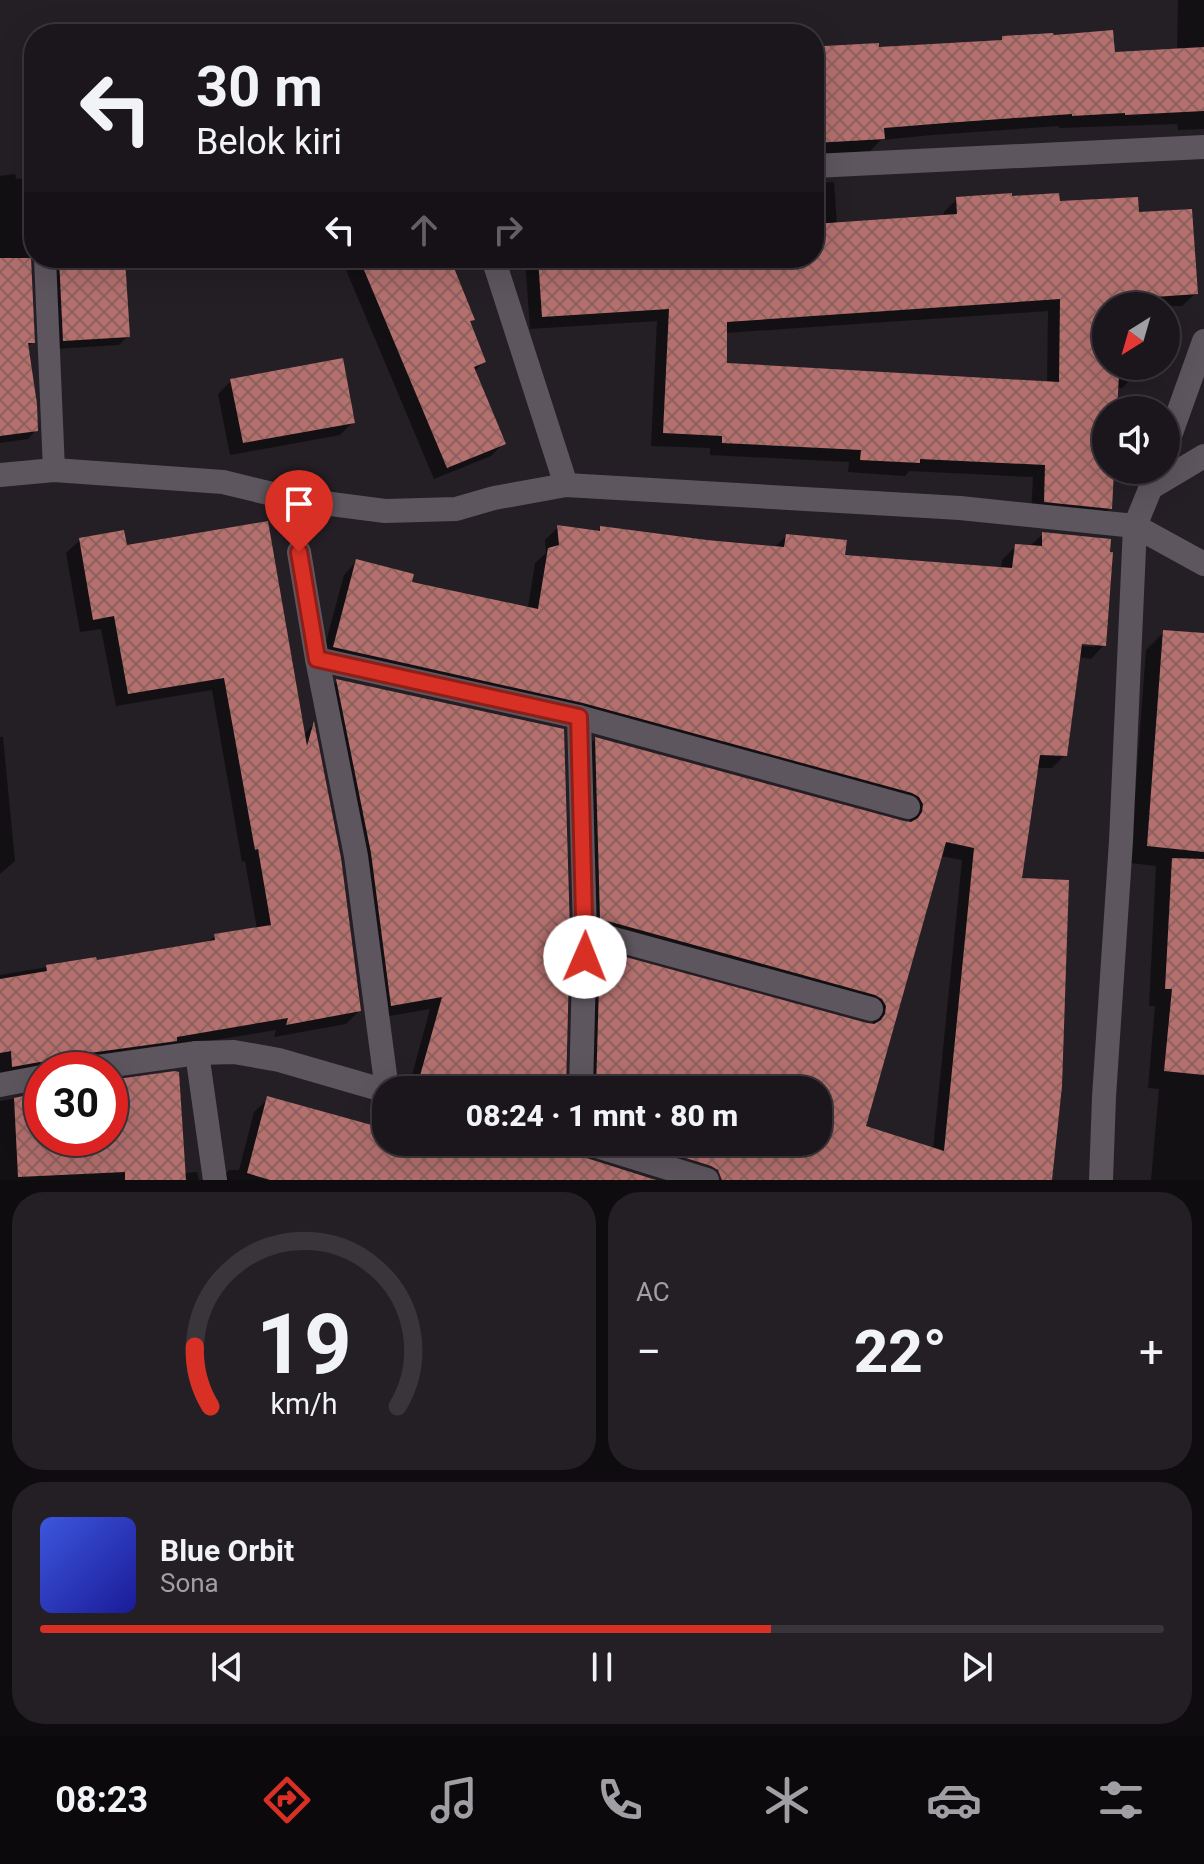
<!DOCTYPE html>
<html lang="id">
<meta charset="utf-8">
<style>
body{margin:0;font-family:Roboto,sans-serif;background:#241f25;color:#f1f3f6;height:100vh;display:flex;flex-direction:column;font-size:30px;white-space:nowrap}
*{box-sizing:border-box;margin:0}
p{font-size:26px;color:#a09fa3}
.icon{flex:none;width:44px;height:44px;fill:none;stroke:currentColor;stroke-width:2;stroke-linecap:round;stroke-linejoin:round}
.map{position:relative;height:1180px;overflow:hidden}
.drawer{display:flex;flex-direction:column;gap:12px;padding:12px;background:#0f0c0f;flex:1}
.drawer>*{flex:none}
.banner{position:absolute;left:24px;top:24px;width:800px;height:244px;border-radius:32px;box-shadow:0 8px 32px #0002,0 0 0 2px #39353b;background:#1b161c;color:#f1f3f6;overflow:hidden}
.needle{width:52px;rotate:217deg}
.buttons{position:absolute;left:1092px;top:292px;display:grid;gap:16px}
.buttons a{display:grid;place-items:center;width:88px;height:88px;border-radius:50%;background:#1b161c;box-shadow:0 8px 32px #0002,0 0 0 2px #39353b;font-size:40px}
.speed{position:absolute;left:24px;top:1052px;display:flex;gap:16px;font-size:40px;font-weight:700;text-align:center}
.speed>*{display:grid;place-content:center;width:104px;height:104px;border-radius:50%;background:#1b161c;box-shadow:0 8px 32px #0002,0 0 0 2px #39353b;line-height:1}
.speed .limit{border:12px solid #d22;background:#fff;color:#111}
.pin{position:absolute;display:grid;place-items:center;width:68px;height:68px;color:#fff;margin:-82px -34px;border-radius:50% 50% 50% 0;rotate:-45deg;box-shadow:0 0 8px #0007}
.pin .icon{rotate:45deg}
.me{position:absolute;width:88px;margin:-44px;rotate:1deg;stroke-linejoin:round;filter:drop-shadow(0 0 6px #0008)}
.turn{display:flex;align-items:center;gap:28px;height:168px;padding:0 40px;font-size:36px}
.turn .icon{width:104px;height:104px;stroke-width:2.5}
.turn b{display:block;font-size:56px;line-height:68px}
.lanes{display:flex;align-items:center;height:76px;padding:0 40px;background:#0003;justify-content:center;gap:40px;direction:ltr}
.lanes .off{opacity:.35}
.big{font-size:60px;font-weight:800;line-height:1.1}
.drawer .widget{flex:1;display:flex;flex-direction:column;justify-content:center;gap:12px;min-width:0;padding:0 28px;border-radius:32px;background:#241f25}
.drawer .dial{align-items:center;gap:0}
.dial svg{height:208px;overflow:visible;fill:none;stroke:#39353b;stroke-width:7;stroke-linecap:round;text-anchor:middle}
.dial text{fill:#f1f3f6;stroke:none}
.song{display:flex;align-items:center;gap:24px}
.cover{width:96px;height:96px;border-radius:12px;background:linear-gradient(135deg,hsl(230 70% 55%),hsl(240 70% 35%))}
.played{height:8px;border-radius:4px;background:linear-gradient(90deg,#d93025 65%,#39353b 65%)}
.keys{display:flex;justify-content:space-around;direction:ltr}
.heat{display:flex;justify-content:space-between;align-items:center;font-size:44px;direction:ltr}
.drawer .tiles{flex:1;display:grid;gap:12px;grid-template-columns:1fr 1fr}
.widget:last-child{grid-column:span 2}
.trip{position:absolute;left:372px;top:1076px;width:460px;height:80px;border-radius:32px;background:#1b161c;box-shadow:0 8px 32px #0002,0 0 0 2px #39353b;font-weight:800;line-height:80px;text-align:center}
.tab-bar{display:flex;height:128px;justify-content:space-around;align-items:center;background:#0b090b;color:#a09fa3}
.tab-bar .icon{width:56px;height:56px}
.tab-bar .current{color:#d93025}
.tab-bar b{font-size:36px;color:#f1f3f6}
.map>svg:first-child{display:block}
</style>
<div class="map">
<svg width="1204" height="1180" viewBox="0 0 1204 1180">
<defs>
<pattern id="building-cross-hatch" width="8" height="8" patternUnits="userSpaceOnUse" patternTransform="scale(2)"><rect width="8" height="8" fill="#b4706d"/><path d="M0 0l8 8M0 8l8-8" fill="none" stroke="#8e6160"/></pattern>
</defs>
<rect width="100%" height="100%" fill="#241e25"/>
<!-- shadow -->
<g fill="#0007" fill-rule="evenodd">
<polygon points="1178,0 1204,0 1204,129 1178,130 1177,124 1059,128 1059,126 932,135 881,140 870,151 827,154 814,163 814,59 825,48 877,49 999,42 1003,38 1113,55 1177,51"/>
<polygon points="15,174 16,179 34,178 34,252 30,253 29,258 33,342 26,348 36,430 28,439 0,443 0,176"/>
<path d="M 834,182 L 837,225 L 944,217 L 944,212 L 957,199 L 1010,198 L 1137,214 L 1196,293 L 1182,306 L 1106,306 L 1106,366 L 1135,366 L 1135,375 L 1122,388 L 1116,388 L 1115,410 L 1106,410 L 1106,470 L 1112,470 L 1110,508 L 1097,521 L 1031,514 L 1033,477 L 909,471 L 905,476 L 848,472 L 849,462 L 710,455 L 710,448 L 651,446 L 657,321 L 530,329 L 525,258 L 814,258 L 814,183 ZM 1048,311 L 1047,384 L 725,365 L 725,333 Z"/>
<polygon points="48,258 123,258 128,336 119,345 55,349"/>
<polygon points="341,258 440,258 484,362 473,372 503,444 491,456 434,479"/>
<polygon points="231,381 353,422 340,435 230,455 218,394"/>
<path d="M 558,527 L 597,533 L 601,528 L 774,548 L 786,536 L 843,557 L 1001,569 L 1002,560 L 1016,546 L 1029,547 L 1043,534 L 1104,645 L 1091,659 L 1078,657 L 1065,755 L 1052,768 L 1036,768 L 1020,880 L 1050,1180 L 753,1180 L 635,1142 L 818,1142 L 818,1090 L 584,1090 L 587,966 L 600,953 L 873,1026 L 873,1020 L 587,932 L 582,752 L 595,739 L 910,823 L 910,816 L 321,660 L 344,575 L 357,561 L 409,584 L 528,608 L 535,563 L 546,553 L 545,540 ZM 1095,643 L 1095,647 L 1072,645 ZM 940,856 L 962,860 L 933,1149 L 864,1127 Z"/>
<polygon points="80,540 125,548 303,735 313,725 339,859 359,1011 346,1024 274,1037 276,1030 167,1048 162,1053 61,1068 60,1070 42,1070 0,1079 0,975 95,959 95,962 207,943 215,936 257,929 245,861 242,862 212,690 116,706 101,629 80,632 66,553"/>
<polygon points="1164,632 1204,635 1204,1180 1151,1180 1159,1089 1148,1088 1155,1006 1149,1006 1156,866 1130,863 1146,650"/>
<polygon points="337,681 564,1090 408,1090 430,1009 378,1018 324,694"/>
<polygon points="0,737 3,737 15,861 0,874"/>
<polygon points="110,1082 183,1173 197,1172 199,1180 0,1180 0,1101 42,1094 42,1138 110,1138"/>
<polygon points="268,1099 386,1131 386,1142 463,1142 563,1180 220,1180 229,1170 239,1170 254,1112"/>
</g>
<!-- building -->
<g fill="url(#building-cross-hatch)" fill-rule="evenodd">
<polygon points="1113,30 1115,52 1204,47 1204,111 1125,115 1125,113 1072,116 1072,114 946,123 884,128 885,139 814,143 814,61 825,60 824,46 879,43 879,47 1002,40 1002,36 1053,33 1054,35"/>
<path d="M 1012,193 L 1012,196 L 1059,193 L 1060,201 L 1138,197 L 1139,212 L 1192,209 L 1198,294 L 1139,298 L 1139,306 L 1106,306 L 1106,366 L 1137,366 L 1137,376 L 1119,375 L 1117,410 L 1106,410 L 1106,470 L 1114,470 L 1112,509 L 1044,502 L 1045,465 L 920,459 L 920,463 L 860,460 L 861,450 L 722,443 L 722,436 L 663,433 L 669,309 L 542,317 L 538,258 L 814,258 L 814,224 L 957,214 L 956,197 ZM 1060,299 L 1059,382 L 727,363 L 727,322 Z"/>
<polygon points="0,258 31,258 35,343 28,343 37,404 38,431 0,436"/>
<polygon points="59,258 125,258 130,337 63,341"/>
<polygon points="359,258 450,258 475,320 470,321 486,362 474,367 506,444 447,468"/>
<polygon points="343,358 355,423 243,443 230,379"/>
<polygon points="268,521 307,746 314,721 341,858 361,1011 286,1025 288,1018 177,1037 177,1041 75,1055 67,1059 63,1064 62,1070 55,1070 48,1063 40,1062 12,1067 11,1051 0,1053 0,979 47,971 46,965 96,957 97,960 215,940 214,934 271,925 258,849 255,850 224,678 128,694 114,616 93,620 79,538 124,530 127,545"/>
<path d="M 557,525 L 600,531 L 600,526 L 707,540 L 784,547 L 786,534 L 847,540 L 845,555 L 1012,568 L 1015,544 L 1042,546 L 1042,532 L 1111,539 L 1110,552 L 1113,552 L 1106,646 L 1082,644 L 1067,756 L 1040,755 L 1022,878 L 1069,880 L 1062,1086 L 1052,1180 L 722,1180 L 718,1170 L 711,1166 L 635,1142 L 818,1142 L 818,1090 L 596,1090 L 600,950 L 867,1023 L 874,1024 L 881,1020 L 885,1014 L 886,1006 L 882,999 L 875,995 L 600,919 L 595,737 L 904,821 L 911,822 L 918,818 L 922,812 L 923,804 L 919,797 L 912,793 L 583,703 L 333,647 L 356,559 L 414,574 L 412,582 L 538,609 L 548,548 L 559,545 ZM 946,842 L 974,848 L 944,1151 L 866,1126 Z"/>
<polygon points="1163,630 1204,633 1204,852 1147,846"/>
<polygon points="336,679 564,729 570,931 566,1090 416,1090 442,997 391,1006 371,853"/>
<polygon points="1172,858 1204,859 1204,1075 1164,1071 1172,989 1165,989"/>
<polygon points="175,1071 179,1072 186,1180 125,1180 125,1172 18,1177 14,1098 42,1092 42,1138 110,1138 110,1080"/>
<polygon points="267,1096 386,1129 386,1142 569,1142 573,1152 580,1156 656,1180 270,1180 247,1173"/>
</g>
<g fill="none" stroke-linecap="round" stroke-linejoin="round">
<!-- lane -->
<polyline stroke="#5e565e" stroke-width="22" points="45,258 54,470"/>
<!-- street -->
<g stroke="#5e565e" stroke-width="24">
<polyline points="814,166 1204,147"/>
<polyline points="493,258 566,485"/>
<polyline points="1166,447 1204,341"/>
<polyline points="0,475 54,470 223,482 293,499 385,511 456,509 494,498 566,485 960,508 1135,526 1204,564"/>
<polyline points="1152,487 1204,456"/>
<polyline points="299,552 317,659 356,856 387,1090"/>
<polyline points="317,659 579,717 908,807"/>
<polyline points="579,717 585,931 581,1090"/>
<polyline points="585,931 871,1009"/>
<polyline points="197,1053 215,1180"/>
<polyline points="77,1070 197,1053 234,1052 279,1060 386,1091"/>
<polyline points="0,1085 42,1077"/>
<polyline points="584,1142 707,1180"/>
<polyline points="1101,1180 1104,1097 1121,841 1135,526 1158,470"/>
</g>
</g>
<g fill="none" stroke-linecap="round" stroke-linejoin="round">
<defs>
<polyline id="route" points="299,552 317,659 579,717 585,957"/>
</defs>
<!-- route casing -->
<use href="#route" stroke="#8d1f18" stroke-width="20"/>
<!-- route -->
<use href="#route" stroke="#d93025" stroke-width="14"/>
</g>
</svg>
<div class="buttons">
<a><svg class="needle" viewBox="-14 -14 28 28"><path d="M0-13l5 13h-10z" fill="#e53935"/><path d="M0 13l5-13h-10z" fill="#a09fa3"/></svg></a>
<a><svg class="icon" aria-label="sound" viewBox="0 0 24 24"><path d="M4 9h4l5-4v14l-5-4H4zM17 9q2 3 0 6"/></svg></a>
</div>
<div class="speed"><div class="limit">30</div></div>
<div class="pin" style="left:299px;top:552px;background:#d93025"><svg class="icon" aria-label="arrive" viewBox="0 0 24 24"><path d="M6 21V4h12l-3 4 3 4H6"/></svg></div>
<svg class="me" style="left:585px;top:957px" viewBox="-20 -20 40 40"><circle r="19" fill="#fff"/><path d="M0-13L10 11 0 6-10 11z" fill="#d93025"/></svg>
<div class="trip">08:24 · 1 mnt · 80 m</div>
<div class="banner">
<div class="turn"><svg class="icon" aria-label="left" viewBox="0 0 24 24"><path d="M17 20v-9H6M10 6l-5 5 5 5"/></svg><div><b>30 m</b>Belok kiri</div></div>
<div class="lanes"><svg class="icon" aria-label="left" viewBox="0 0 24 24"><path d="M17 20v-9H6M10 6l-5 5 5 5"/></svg><svg class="icon off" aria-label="ahead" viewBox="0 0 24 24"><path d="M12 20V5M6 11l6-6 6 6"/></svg><svg class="icon off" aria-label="right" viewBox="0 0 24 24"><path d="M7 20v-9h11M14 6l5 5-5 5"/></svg></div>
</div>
</div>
<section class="drawer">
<div class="tiles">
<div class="widget dial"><svg viewBox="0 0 100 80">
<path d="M14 69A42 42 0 1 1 86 69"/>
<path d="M14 69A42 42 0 0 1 8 46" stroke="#d93025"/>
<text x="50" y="56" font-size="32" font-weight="700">19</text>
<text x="50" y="72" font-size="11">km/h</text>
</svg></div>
<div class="widget"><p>AC</p>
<div class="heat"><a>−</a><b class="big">22°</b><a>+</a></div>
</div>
<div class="widget">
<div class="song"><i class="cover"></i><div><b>Blue Orbit</b><p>Sona</p></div></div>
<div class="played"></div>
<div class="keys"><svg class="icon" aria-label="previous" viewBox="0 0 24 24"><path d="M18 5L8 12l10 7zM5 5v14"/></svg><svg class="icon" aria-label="pause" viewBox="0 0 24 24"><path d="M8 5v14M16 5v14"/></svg><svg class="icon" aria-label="next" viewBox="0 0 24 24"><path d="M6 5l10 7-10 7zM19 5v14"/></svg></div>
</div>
</div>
</section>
<nav class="tab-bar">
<b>08:23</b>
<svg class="icon current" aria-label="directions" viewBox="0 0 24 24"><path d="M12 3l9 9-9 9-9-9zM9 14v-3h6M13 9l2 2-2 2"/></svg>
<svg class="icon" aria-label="music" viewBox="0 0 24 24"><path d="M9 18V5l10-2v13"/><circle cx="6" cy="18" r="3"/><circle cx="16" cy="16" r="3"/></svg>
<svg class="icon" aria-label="phone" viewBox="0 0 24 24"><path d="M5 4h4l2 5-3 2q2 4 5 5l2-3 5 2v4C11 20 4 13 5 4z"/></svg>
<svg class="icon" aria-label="climate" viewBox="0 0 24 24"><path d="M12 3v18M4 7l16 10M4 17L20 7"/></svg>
<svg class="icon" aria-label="car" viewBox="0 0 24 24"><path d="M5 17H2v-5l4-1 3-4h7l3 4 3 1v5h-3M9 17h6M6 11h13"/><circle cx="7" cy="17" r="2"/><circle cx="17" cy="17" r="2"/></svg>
<svg class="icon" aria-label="filters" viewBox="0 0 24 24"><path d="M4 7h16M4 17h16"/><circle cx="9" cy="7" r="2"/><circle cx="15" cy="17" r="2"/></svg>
</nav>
